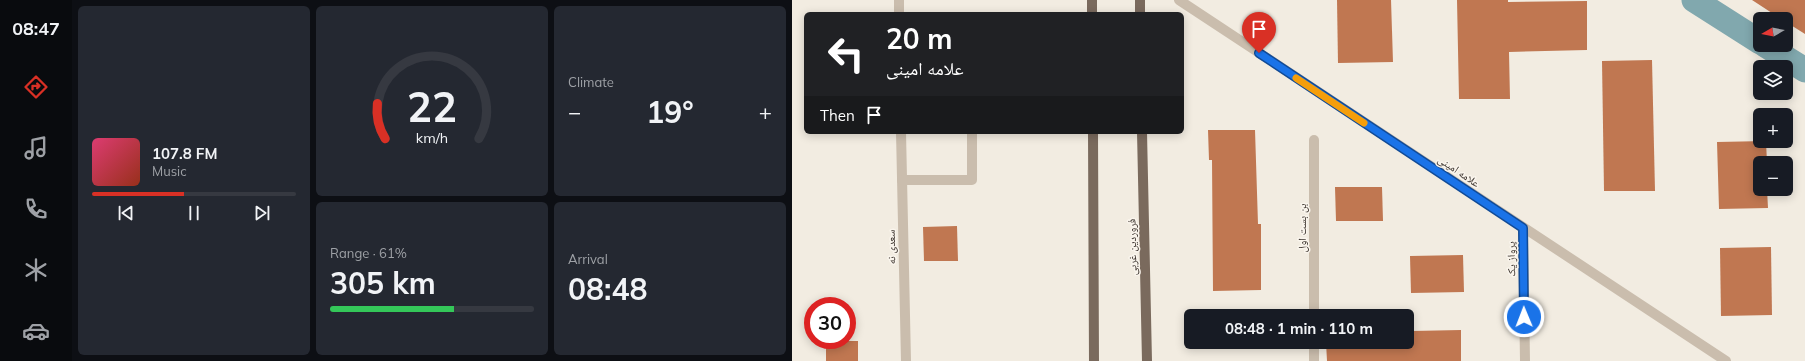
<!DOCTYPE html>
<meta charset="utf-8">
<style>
body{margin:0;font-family:Mulish,"Noto Naskh Arabic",sans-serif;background:#242831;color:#f1f3f6;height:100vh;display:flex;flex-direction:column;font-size:15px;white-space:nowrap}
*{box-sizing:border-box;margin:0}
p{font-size:13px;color:#9ea1a6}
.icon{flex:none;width:22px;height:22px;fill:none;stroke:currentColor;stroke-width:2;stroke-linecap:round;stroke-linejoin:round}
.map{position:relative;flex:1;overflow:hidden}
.drawer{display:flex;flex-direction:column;gap:6px;padding:6px;background:#0d0f14;width:720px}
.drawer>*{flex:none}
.top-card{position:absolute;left:12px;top:12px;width:380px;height:122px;border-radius:6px;box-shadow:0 2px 10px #0003;background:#202124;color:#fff;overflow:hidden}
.needle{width:26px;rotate:261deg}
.controls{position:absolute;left:961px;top:12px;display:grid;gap:8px}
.controls a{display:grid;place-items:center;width:40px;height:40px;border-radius:6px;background:#171b24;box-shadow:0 2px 10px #0003;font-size:20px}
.speed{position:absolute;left:12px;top:297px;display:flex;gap:8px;font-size:20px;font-weight:700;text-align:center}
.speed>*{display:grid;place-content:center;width:52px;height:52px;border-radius:50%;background:#171b24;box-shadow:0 2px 10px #0003;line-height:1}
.speed .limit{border:6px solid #d22;background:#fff;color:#111}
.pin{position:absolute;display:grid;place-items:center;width:34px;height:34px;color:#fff;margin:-41px -17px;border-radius:50% 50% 50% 0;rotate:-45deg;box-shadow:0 0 4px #0007}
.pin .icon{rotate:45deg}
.me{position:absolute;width:44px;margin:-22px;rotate:359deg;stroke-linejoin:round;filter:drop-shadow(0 0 3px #0008)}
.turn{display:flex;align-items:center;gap:14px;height:84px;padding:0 16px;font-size:18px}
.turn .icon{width:52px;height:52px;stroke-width:2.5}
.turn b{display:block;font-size:28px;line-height:34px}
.then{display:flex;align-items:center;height:38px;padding:0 16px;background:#0003;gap:8px;font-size:15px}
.big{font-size:30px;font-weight:700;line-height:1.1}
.drawer .widget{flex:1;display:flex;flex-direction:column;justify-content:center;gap:6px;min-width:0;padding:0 14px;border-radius:6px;background:#242831}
.drawer .dial{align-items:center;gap:0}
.dial svg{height:104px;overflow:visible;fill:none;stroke:#363941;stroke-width:7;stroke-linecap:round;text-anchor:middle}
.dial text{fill:#f1f3f6;stroke:none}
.song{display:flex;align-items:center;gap:12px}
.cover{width:48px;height:48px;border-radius:6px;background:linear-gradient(135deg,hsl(340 70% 55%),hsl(10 70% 35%))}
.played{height:4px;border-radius:2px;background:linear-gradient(90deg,#d93025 45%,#363941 45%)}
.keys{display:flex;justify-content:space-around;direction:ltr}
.heat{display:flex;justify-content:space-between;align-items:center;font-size:22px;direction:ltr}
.charge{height:6px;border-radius:3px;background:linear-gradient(90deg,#34c759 61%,#363941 0)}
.drawer .tiles{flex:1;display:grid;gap:6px;grid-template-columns:repeat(3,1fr)}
.widget:first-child{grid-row:span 2}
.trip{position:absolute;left:392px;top:309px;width:230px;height:40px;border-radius:6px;background:#171b24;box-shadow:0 2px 10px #0003;font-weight:700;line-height:40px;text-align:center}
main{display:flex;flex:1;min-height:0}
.dock{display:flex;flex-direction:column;width:72px;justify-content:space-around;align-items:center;background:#090b0e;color:#9ea1a6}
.dock .icon{width:28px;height:28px}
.dock .active{color:#d93025}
.dock b{font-size:18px;color:#f1f3f6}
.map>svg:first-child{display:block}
</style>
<main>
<nav class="dock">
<b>08:47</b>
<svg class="icon active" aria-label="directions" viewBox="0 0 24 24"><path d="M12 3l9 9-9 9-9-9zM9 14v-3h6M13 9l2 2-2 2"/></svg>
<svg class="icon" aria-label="music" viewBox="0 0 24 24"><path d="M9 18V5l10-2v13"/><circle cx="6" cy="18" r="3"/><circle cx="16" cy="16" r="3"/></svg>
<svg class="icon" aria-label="phone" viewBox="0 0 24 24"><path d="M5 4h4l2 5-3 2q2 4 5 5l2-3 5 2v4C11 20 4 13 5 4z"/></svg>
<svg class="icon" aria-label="climate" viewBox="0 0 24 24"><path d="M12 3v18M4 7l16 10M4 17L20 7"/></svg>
<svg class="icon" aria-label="car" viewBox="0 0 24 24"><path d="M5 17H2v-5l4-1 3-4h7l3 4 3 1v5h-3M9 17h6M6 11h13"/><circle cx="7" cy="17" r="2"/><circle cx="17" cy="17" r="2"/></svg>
</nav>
<section class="drawer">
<div class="tiles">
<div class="widget">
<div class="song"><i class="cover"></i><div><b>107.8 FM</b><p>Music</p></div></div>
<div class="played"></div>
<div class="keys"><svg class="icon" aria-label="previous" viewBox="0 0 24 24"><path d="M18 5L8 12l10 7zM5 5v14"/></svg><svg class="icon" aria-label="pause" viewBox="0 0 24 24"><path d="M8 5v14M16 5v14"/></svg><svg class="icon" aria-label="next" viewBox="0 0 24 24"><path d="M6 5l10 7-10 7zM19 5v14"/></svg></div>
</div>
<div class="widget dial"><svg viewBox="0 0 100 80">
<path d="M14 69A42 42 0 1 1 86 69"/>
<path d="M14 69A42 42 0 0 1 8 42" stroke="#d93025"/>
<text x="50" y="56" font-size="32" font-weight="700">22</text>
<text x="50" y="72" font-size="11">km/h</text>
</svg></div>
<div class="widget"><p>Climate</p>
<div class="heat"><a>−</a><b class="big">19°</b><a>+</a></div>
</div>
<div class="widget"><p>Range · 61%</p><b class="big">305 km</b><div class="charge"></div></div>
<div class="widget"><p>Arrival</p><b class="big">08:48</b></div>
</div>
</section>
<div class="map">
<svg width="1013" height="361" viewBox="0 0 1013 361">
<rect width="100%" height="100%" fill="#f2ece1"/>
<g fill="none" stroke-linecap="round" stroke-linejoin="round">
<!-- canal -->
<g stroke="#81a8ae" stroke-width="25">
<polyline points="902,0 968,42"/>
<polyline points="973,45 1013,70"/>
</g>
</g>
<!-- building -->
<g fill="#c07751">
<polygon points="545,0 599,0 601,62 546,63"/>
<polygon points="665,0 716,0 716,2 795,1 795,50 717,52 718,99 667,99"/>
<polygon points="960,0 1013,0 1013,34 994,22 994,19 989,19"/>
<polygon points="860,60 863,191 812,191 810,61"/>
<polygon points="416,130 463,130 466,224 469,224 469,290 421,291 420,160 417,160"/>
<polygon points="974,141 975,163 968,163 968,189 975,189 976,208 927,209 925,142"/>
<polygon points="543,187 590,187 591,221 544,221"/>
<polygon points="165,226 166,261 132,261 131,227"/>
<polygon points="979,247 980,315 929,316 928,248"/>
<polygon points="671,255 672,292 619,293 618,256"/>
<polygon points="669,330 669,361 535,361 534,342 620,342 620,331"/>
<rect x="34" y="341" width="32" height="20"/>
</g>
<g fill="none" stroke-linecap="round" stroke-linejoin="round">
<!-- minor -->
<g stroke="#cabdad" stroke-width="10">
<polyline points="107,0 107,14"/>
<polyline points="387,0 934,361"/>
<polyline points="109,132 114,361"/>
<polyline points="522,140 522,316"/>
<polyline points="110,180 180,180 180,132"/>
<polyline points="731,228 733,361"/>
<polyline points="522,342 522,361"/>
</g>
<!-- major -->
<g stroke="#7a6a5d" stroke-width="10">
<polyline points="300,0 300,14"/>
<polyline points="348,0 348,14"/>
<polyline points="301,132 302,361"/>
<polyline points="350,132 355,361"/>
</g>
</g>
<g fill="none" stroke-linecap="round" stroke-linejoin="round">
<defs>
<polyline id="route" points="467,53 731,228 732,317"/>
</defs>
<!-- route casing -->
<use href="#route" stroke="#114b97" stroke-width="10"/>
<!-- route -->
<use href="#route" stroke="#1a73e8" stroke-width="7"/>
<!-- slow -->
<polyline stroke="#f59e0b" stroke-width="7" points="504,78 572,123"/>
</g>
<g text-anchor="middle" stroke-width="3" stroke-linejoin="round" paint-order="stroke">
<!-- street labels -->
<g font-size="11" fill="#39312b" stroke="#faf5ed">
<text transform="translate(667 171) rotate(34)" y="4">علامه امینی</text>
<text transform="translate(510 228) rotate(-90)" y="4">بن بست اول</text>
<text transform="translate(99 247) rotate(-91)" y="4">سعدی نه</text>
<text transform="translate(340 247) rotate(-91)" y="4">فروردین غربی</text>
<text transform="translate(719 259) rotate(-91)" y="4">پرواز یک</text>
</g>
</g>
</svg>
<div class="controls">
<a><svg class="needle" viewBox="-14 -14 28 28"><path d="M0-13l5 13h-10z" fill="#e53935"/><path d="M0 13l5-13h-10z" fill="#9ea1a6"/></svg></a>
<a><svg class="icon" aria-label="layers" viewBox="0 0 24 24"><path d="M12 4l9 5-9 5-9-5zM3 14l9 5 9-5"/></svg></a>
<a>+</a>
<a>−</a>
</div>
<div class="speed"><div class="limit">30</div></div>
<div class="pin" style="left:467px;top:53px;background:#d93025"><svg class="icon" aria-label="arrive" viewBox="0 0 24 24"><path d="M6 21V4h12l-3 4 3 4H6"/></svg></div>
<svg class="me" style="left:732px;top:317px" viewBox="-20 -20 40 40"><circle r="17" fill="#1a73e8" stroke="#fff" stroke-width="3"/><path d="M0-11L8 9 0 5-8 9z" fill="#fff"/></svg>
<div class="trip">08:48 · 1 min · 110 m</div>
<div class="top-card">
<div class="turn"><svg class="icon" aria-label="left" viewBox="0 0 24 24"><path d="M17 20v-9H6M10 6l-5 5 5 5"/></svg><div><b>20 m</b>علامه امینی</div></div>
<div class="then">Then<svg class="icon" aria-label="arrive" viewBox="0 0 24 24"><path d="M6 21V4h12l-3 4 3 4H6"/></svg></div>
</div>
</div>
</main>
